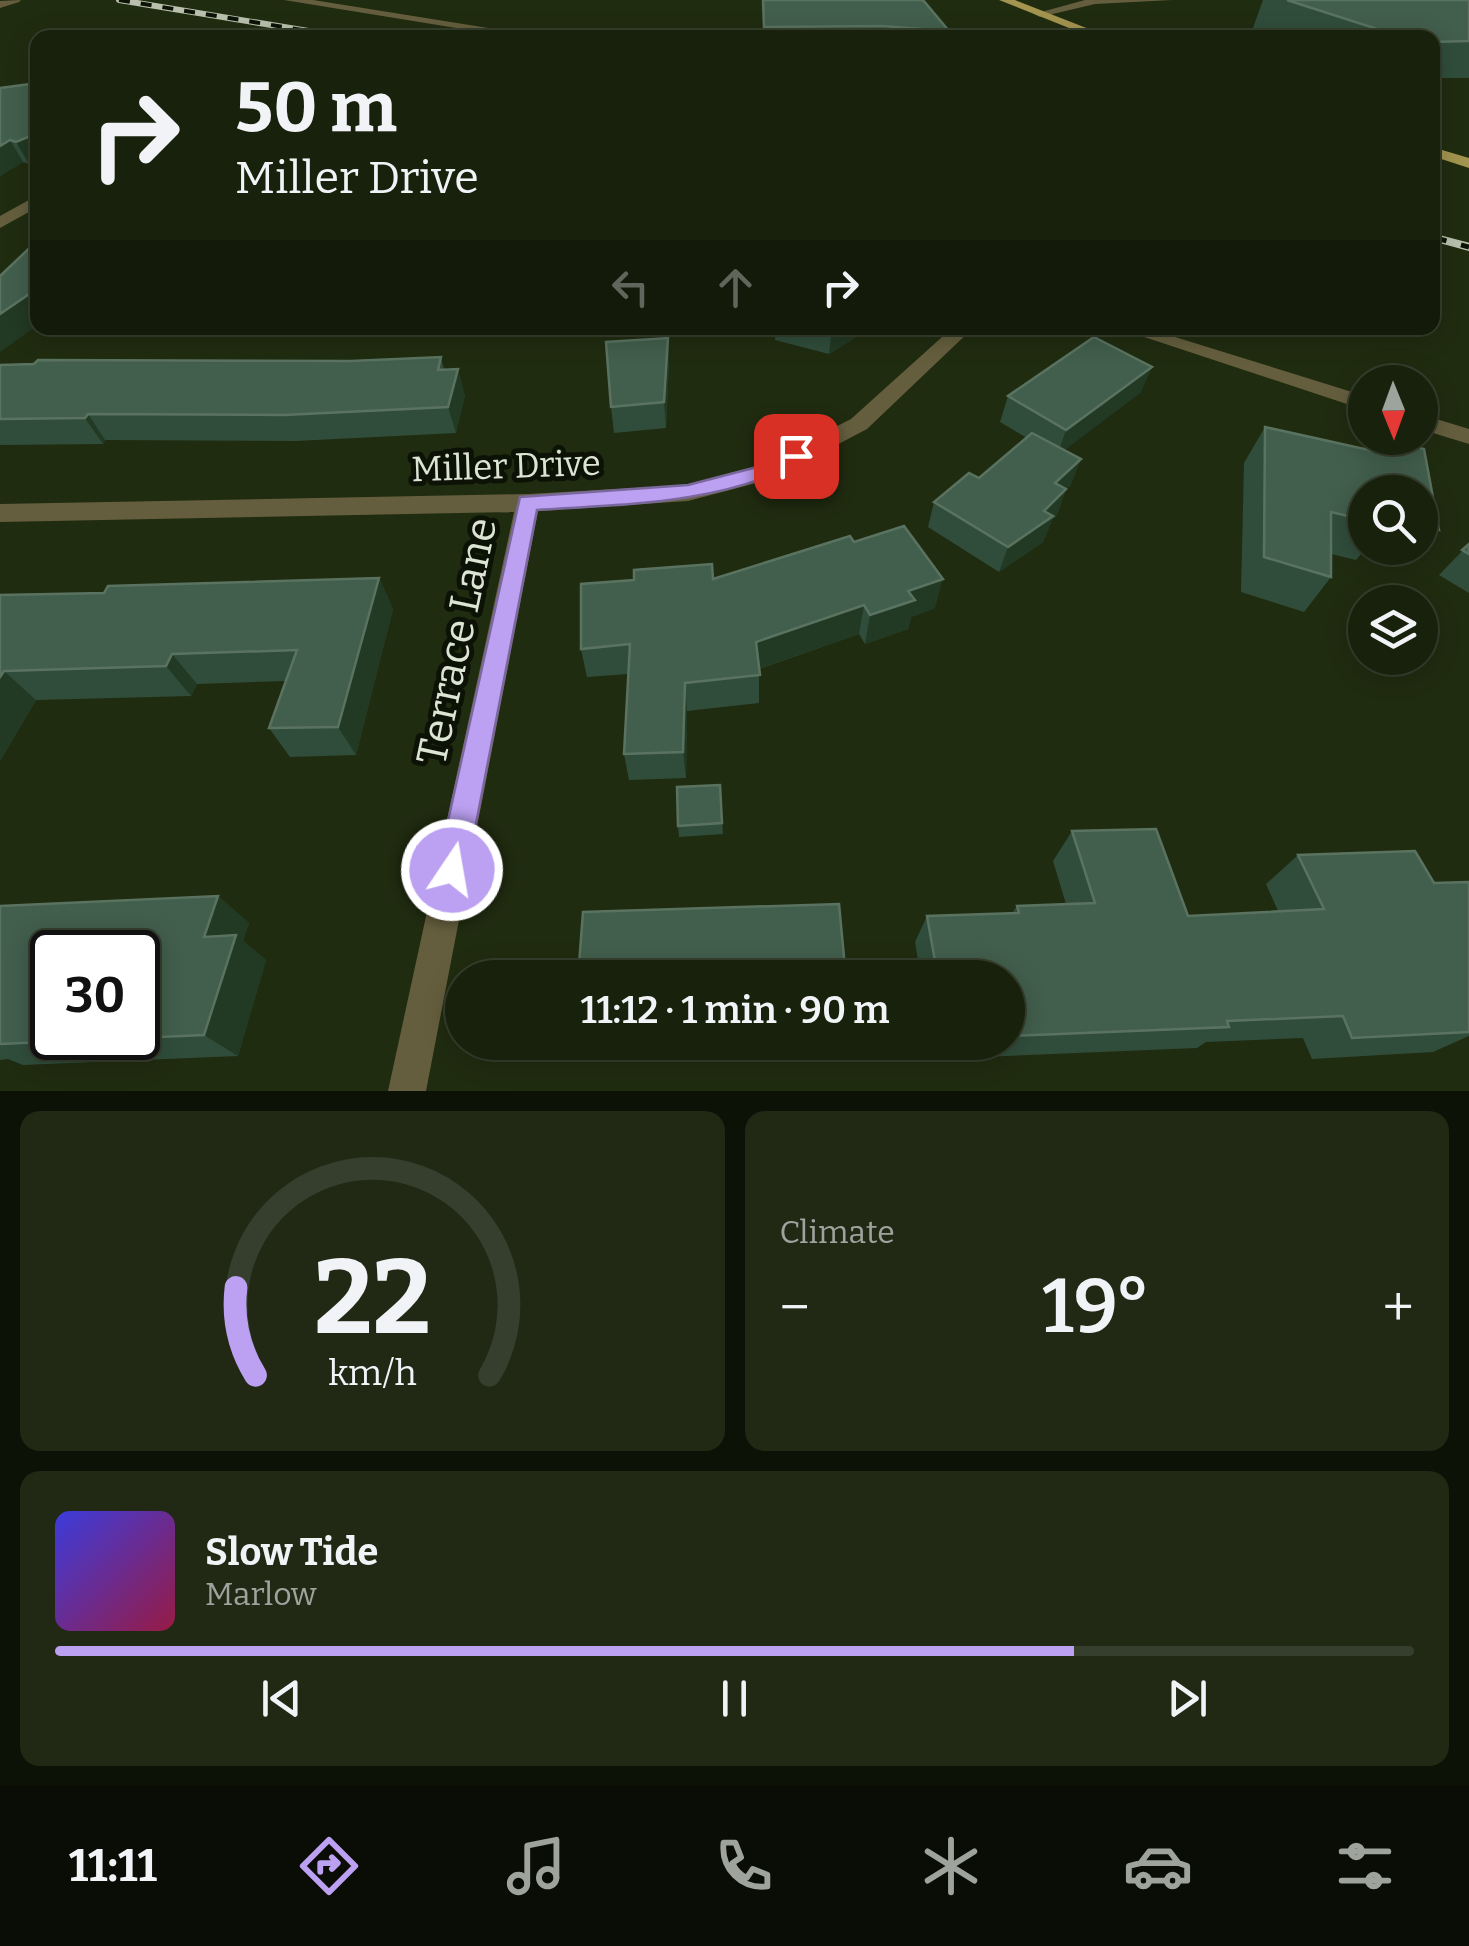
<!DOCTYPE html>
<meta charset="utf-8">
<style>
body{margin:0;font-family:Bitter,serif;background:#212915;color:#f1f3f6;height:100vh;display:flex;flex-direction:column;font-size:38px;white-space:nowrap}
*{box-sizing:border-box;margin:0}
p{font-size:32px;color:#9fa39d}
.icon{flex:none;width:55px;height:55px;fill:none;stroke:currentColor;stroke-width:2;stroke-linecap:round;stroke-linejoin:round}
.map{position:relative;height:1091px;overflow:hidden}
.panel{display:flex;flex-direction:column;gap:20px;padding:20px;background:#0d1207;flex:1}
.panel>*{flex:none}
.hud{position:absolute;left:30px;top:30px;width:1410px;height:305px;border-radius:20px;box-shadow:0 5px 25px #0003,0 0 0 2px #363e2d;background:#18210c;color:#f1f3f6;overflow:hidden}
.needle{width:65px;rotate:179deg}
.buttons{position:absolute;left:1348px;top:365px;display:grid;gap:20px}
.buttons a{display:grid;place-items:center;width:90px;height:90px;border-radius:50%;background:#18210c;box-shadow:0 5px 25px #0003,0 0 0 2px #363e2d;font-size:50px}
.speed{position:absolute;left:30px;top:930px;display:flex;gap:20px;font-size:50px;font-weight:700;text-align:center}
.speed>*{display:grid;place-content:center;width:130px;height:130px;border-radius:50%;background:#18210c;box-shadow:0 5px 25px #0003,0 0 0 2px #363e2d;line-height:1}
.speed .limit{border:5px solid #111;border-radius:15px;background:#fff;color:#111}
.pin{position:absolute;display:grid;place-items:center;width:85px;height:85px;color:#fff;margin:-42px;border-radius:20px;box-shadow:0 5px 15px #0006}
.me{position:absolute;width:110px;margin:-55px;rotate:12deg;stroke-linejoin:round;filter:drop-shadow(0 0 8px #0008)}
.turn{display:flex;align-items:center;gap:35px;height:210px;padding:0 40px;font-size:45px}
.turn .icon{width:130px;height:130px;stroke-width:2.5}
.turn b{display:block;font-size:70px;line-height:85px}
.lanes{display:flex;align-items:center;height:95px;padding:0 40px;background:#0003;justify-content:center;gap:50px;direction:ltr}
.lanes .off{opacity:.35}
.big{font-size:75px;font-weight:600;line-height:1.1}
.panel .widget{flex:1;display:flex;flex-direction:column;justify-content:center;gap:15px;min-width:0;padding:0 35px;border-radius:20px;background:#212915}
.panel .dial{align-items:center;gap:0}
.dial svg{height:260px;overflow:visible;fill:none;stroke:#363e2d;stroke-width:7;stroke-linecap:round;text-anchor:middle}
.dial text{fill:#f1f3f6;stroke:none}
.song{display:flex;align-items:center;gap:30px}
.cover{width:120px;height:120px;border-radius:15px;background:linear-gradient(135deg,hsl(240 70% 55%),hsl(340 70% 35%))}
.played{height:10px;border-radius:5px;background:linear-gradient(90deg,#bca0f2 75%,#363e2d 75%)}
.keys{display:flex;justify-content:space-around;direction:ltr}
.heat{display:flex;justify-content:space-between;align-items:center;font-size:55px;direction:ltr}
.panel .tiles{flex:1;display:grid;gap:20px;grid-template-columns:1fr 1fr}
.widget:last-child{grid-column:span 2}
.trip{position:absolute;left:445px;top:960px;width:580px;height:100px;border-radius:50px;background:#18210c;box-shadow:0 5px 25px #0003,0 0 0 2px #363e2d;font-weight:600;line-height:100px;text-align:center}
.tab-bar{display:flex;height:160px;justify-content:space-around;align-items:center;background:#0a0d05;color:#9fa39d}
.tab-bar .icon{width:70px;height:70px}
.tab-bar .current{color:#bca0f2}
.tab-bar b{font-size:45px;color:#f1f3f6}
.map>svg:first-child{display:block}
</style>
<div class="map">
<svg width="1469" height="1091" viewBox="0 0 1469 1091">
<rect width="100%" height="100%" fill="#202c10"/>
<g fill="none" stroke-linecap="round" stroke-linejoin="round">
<!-- minor -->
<g fill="#655e3e" fill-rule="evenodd">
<polygon points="21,0 19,2 0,8 0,1"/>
<polygon points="284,0 313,0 551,38 517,38"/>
<polygon points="1085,0 1172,0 1095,4 1040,17 1034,14"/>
<polygon points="38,195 38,207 0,228 0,216"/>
<polygon points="952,328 973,328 867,429 772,479 688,501 538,511 426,1091 388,1091 514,512 0,522 0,504 528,494 688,485 757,467 851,419"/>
<polygon points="1117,328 1146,328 1365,396 1365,410"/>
<polygon points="1420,414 1469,429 1469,444 1420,429"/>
</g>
<!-- major -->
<g fill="#a3944f" fill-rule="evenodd">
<polygon points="999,0 1015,0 1112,38 1094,38"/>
<polygon points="1432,147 1469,158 1469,168 1432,156"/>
</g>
<defs>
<polyline id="rail-far1" points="119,0 351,38"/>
<polyline id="rail" points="1432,237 1469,247"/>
</defs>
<!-- rail-far1 casing -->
<use href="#rail-far1" stroke="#b9c1ae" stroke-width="6"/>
<!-- rail casing -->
<use href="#rail" stroke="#b9c1ae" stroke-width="8"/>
<!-- rail-far1 -->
<use href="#rail-far1" stroke="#0d1207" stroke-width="4" stroke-dasharray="11" stroke-linecap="butt"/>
<!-- rail -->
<use href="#rail" stroke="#0d1207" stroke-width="5" stroke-dasharray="15" stroke-linecap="butt"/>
</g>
<!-- wall -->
<g fill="#304d3b" fill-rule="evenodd">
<polygon points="763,0 949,31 948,38 763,38"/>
<polygon points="1263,0 1469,0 1469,78 1432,78 1432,38 1281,38 1253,28"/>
<polygon points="0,88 29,164 23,162 0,176"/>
<polygon points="776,328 870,328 829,354 775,340"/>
<polygon points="441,357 444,369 465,395 456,433 296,441 105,440 103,444 0,445 0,365 351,361"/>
<polygon points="669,363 666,428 614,433 611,407"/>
<polygon points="1141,392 1064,450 1071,485 1066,489 1057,515 1052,520 1043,542 999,572 928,527 934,502 979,478 1027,438 1000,422 1008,396"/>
<path d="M 1265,427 L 1368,450 L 1376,438 L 1424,449 L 1439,530 L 1408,565 L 1361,554 L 1356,560 L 1331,554 L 1331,577 L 1304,612 L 1241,592 L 1244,463 ZM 1365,492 L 1420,492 L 1420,548 L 1365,548 Z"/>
<polygon points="854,542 935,608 911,617 908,629 865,644 859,634 759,669 759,703 687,711 686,778 629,780 624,754 628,674 587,677 581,649 713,579"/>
<polygon points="1469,544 1469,593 1439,575"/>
<polygon points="379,578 393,609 356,755 290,757 269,728 286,681 197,684 191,696 36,700 0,761 0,595 104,593"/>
<polygon points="720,785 723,834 679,837 678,826"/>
<polygon points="1072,831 1188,916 1278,911 1266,884 1298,855 1434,883 1469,882 1469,1036 1433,1052 1312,1059 1303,1038 1206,1042 1197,1048 935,1059 932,1042 1008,1042 1008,978 921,978 915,942 927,916 1012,913 1017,906 1066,904 1053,861"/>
<polygon points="218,896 249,923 243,941 266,960 238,1056 23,1065 8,1059 0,1060 0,906"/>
<polygon points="578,1042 839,1042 834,1043 832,1048 584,1053"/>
</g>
<!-- shaded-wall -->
<g fill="#223923">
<polygon points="38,133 38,160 29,164 16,142"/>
<polygon points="10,140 23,162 0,176 0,146"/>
<polygon points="38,288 38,325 0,352 0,314"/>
<polygon points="832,328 870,328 829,354"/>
<polygon points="668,338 669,363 666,428 664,402"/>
<polygon points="1152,367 1141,392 1057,456 1066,430"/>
<polygon points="458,369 465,395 456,433 448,407"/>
<polygon points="88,414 105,440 103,444 85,418"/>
<polygon points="1081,459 1071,485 1046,508 1055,483"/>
<polygon points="1066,489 1057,515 1052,520 1043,542 999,572 1008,547"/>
<polygon points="379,578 393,609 356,755 338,727"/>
<polygon points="943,579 935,608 911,617 908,629 865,644 870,615 908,591"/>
<polygon points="864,605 859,634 755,670 756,642"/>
<polygon points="172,654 197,684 191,696 166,666"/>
<polygon points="4,671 36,700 0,761 0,677"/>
<polygon points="685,683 687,711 686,778 683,752"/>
<polygon points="218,896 249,923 243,941 266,960 238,1056 204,1035 204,937"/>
</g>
<!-- building -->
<g fill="#425e4c" stroke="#5a7361" stroke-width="2.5" fill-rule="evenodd">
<polygon points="763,0 923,0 949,31 882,26 764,27"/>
<polygon points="1287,0 1469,0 1469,41 1432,42 1432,38 1405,38"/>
<polygon points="38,83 38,133 16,142 10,140 0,146 0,88"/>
<polygon points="38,240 38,288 0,314 0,276"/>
<polygon points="1094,337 1152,367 1066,430 1008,396"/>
<polygon points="668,338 664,402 611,407 606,342"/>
<polygon points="441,357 438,370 458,369 448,407 284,415 88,414 85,418 0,419 0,365 34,364 38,360 351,361"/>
<polygon points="1265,427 1378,452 1376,438 1424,449 1439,530 1420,526 1420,492 1365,492 1365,520 1331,512 1331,577 1264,557"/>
<polygon points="1032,433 1081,459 1055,483 1066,489 1044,511 1053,516 1008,547 934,502 969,473 979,478"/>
<polygon points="904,526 943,579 908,591 915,600 870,615 864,605 756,642 760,675 685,683 683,752 624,754 630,644 581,649 581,584 634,580 634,570 712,564 713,579 850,536 854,542"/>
<polygon points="1469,544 1469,554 1462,550"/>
<polygon points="379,578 338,727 269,728 297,650 172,654 166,666 4,671 0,677 0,595 104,593 108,586"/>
<polygon points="720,785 722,823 678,826 677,787"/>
<polygon points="1156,829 1188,916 1324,909 1298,855 1415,851 1434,883 1469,882 1469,1032 1352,1038 1343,1016 1227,1021 1229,1027 1008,1036 1008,978 938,978 927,916 1019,913 1017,906 1095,903 1072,831"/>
<path d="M 218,896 L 204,937 L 236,935 L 204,1035 L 0,1044 L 0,906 ZM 52,952 L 138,952 L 138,1038 L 52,1038 Z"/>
<polygon points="839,904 846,978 578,978 583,912"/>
</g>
<!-- route -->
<path fill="#bca0f2" stroke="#7a689d" stroke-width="2.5" d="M 796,449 L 806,456 L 803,461 C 720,504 629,504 537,510 L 467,870 L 463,881 L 452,885 L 442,881 L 437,870 L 520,497 L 688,485 L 757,467 Z"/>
<g text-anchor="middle" stroke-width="10" stroke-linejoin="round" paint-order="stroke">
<!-- street labels -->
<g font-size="35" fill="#dce4d3" stroke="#0d1207">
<text transform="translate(506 466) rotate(-2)" y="12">Miller Drive</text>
</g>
<!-- near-street labels -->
<g font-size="42" fill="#dce4d3" stroke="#0d1207">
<text transform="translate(456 641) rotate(-78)" y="15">Terrace Lane</text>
</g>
</g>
</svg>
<div class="buttons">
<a><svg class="needle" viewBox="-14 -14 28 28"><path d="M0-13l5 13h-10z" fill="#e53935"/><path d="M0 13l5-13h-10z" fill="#9fa39d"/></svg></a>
<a><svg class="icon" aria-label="search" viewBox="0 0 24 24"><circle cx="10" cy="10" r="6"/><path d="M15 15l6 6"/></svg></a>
<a><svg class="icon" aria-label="layers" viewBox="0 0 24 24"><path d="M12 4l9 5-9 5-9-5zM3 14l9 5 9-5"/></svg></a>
</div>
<div class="speed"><div class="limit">30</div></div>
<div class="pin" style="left:796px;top:456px;background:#d93025"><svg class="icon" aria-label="arrive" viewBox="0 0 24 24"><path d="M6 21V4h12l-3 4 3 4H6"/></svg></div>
<svg class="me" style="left:452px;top:870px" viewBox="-20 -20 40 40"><circle r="17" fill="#bca0f2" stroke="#fff" stroke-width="3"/><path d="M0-11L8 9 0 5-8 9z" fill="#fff"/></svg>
<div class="trip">11:12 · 1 min · 90 m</div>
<div class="hud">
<div class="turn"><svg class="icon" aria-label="right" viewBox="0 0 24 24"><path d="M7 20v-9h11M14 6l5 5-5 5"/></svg><div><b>50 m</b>Miller Drive</div></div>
<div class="lanes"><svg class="icon off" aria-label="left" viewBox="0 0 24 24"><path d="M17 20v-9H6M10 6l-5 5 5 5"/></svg><svg class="icon off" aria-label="ahead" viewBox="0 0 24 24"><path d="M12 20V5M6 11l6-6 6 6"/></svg><svg class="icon" aria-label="right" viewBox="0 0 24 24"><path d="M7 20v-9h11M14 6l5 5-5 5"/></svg></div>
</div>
</div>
<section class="panel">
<div class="tiles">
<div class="widget dial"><svg viewBox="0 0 100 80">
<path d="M14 69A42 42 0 1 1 86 69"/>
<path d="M14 69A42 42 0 0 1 8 42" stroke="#bca0f2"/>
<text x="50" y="56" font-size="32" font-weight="700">22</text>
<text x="50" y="72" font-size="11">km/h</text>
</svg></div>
<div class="widget"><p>Climate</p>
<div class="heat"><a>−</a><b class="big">19°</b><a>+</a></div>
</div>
<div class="widget">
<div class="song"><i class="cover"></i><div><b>Slow Tide</b><p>Marlow</p></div></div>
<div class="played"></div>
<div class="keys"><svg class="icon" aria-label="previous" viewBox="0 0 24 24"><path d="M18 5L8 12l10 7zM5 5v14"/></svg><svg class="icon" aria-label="pause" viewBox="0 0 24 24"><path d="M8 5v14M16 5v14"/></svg><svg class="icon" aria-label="next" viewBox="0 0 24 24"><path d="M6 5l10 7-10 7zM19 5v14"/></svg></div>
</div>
</div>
</section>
<nav class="tab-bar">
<b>11:11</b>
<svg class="icon current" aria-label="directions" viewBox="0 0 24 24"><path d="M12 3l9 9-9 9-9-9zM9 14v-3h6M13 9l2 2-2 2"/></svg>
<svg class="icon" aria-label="music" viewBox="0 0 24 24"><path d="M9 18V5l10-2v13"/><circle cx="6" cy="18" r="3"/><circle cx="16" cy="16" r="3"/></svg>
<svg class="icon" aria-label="phone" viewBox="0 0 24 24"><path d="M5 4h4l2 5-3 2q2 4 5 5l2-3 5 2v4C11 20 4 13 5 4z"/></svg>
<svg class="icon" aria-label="climate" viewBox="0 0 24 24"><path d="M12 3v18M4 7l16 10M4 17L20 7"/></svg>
<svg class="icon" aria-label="car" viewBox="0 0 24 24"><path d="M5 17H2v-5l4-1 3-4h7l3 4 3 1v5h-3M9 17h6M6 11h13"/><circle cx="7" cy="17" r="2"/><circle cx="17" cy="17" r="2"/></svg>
<svg class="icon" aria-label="filters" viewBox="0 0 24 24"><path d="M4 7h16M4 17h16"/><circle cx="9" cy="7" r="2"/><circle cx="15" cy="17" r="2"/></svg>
</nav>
